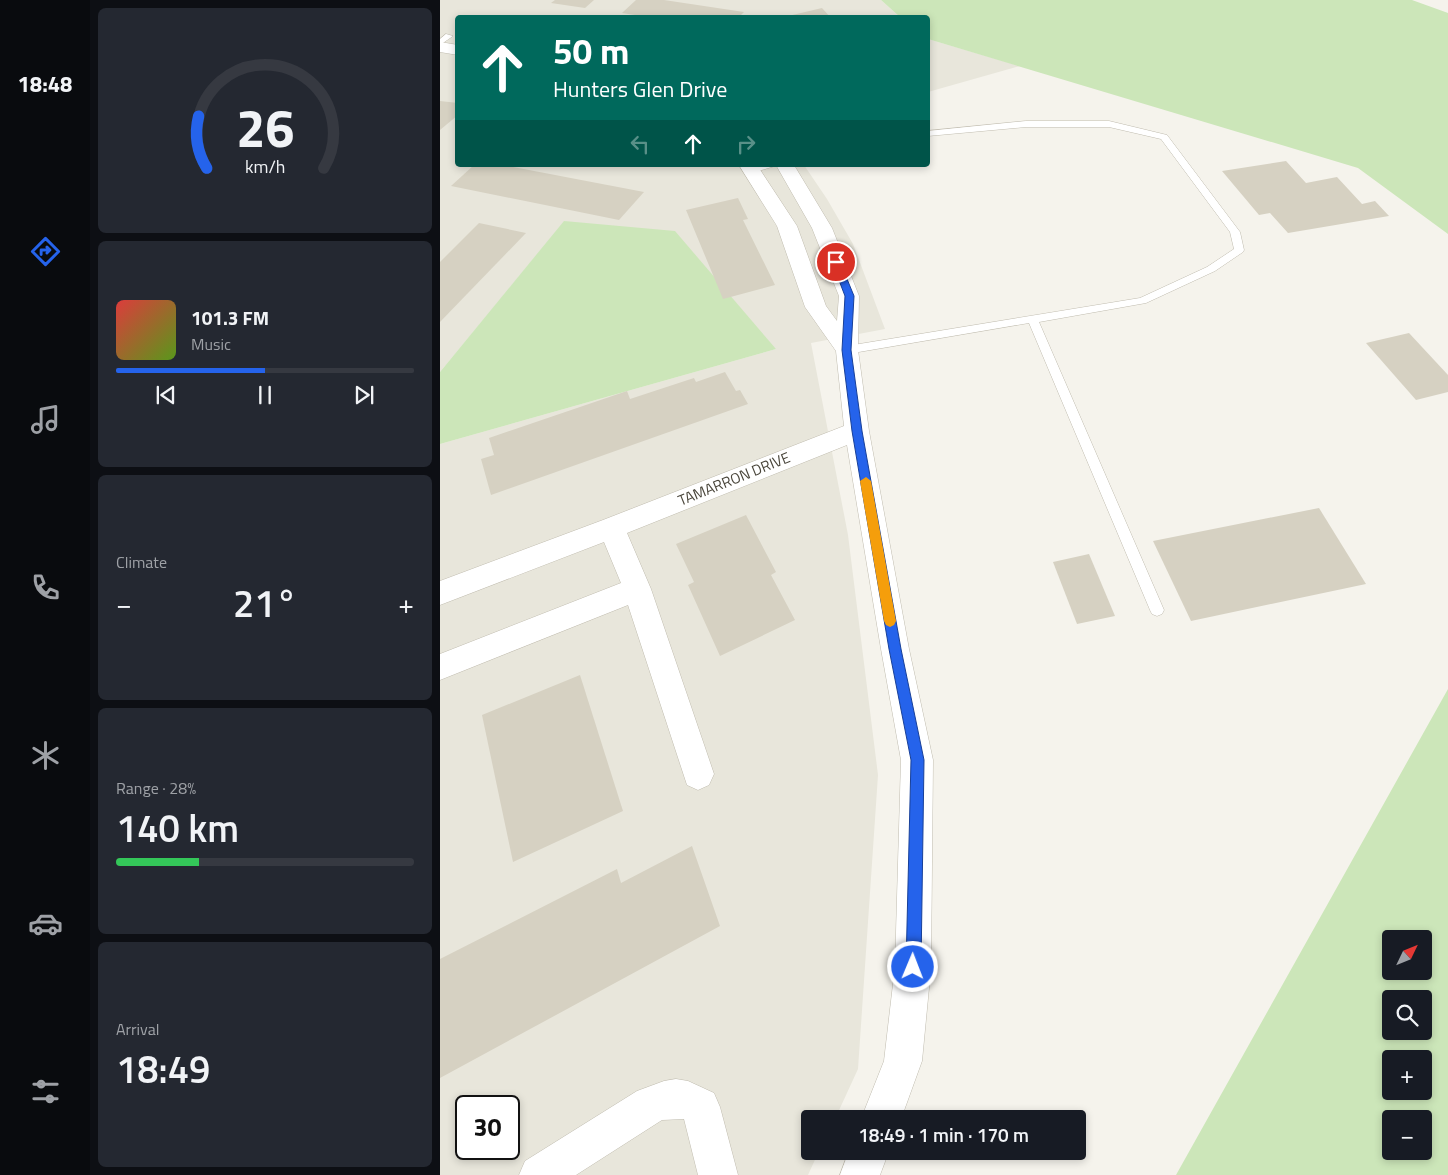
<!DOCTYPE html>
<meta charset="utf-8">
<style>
body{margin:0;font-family:"Titillium Web",sans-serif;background:#242831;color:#f1f3f6;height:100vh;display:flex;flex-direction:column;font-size:19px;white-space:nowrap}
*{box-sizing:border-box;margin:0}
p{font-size:16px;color:#9ea1a6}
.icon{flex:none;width:28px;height:28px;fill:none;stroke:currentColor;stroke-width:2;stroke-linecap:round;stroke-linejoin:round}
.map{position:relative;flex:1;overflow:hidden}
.side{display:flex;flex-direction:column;gap:8px;padding:8px;background:#0d0f14;width:350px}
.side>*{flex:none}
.banner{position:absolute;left:15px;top:15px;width:475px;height:152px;border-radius:5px;box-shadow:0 2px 8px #0003;background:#00695c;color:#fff;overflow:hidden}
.needle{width:32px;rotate:47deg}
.buttons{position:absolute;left:942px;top:930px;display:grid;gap:10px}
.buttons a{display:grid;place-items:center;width:50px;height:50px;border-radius:5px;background:#171b24;box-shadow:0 2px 8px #0003;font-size:25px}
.speed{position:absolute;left:15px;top:1095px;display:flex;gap:10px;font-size:25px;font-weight:700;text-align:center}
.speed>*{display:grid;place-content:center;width:65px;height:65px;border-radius:50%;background:#171b24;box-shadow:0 2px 8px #0003;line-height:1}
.speed .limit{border:2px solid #111;border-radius:8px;background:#fff;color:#111}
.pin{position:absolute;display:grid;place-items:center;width:42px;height:42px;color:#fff;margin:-21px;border:2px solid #fff;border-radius:50%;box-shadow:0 1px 5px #0007}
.me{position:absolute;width:55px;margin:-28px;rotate:1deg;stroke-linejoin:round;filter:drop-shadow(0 0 4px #0008)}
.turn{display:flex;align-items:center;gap:18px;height:105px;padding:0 15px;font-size:22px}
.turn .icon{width:65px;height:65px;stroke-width:2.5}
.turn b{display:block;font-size:35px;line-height:42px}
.lanes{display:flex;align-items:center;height:48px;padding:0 15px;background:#0003;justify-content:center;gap:25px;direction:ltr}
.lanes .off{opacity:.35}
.big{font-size:38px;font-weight:600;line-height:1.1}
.side .widget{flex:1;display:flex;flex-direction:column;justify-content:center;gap:8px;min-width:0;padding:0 18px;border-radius:8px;background:#242831}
.side .dial{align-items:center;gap:0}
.dial svg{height:130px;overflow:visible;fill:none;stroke:#363941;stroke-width:7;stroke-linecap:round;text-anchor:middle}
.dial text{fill:#f1f3f6;stroke:none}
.song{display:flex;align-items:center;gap:15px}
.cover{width:60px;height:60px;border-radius:8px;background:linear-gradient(135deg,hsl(0 70% 55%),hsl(90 70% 35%))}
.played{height:5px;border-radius:2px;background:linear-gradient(90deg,#2563eb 50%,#363941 50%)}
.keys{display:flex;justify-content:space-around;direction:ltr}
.heat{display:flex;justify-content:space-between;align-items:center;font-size:28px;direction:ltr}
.charge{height:8px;border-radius:4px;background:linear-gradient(90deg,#34c759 28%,#363941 0)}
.trip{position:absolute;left:361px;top:1110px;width:285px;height:50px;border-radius:5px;background:#171b24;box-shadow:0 2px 8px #0003;font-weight:600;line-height:50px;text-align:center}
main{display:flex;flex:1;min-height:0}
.tab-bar{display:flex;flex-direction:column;width:90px;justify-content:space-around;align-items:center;background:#090b0e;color:#9ea1a6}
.tab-bar .icon{width:35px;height:35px}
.tab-bar .active{color:#2563eb}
.tab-bar b{font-size:22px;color:#f1f3f6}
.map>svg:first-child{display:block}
</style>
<main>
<nav class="tab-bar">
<b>18:48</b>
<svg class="icon active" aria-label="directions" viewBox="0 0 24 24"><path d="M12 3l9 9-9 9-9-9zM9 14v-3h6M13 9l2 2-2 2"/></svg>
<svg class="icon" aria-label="music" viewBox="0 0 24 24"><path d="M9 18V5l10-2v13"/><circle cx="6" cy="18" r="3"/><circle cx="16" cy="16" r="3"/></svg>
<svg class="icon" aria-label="phone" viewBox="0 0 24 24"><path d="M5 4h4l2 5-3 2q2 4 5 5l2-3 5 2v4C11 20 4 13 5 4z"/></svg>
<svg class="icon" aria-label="climate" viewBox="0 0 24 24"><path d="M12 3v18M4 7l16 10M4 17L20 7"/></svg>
<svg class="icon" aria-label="car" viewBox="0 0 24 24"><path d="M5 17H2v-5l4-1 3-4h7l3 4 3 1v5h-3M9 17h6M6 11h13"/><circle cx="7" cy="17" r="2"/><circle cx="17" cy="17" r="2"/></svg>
<svg class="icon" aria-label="filters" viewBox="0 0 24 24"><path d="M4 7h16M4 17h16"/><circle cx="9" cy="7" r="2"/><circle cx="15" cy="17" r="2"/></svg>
</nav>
<section class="side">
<div class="widget dial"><svg viewBox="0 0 100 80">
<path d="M14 69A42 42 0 1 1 86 69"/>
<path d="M14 69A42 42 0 0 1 9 37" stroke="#2563eb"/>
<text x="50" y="56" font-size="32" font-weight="700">26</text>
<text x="50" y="72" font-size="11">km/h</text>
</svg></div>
<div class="widget">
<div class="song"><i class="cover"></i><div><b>101.3 FM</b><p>Music</p></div></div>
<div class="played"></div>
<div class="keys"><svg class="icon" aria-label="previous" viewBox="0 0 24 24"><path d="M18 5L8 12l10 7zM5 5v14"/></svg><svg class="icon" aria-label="pause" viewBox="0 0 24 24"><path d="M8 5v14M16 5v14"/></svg><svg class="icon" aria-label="next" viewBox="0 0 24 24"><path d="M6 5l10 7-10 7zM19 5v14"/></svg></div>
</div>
<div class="widget"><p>Climate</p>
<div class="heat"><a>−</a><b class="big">21°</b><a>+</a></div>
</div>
<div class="widget"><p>Range · 28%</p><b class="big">140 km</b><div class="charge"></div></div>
<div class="widget"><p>Arrival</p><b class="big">18:49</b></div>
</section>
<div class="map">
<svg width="1008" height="1175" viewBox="0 0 1008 1175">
<rect width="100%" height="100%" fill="#f5f3ec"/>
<!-- residential -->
<g fill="#e8e6db" fill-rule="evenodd">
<path d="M 0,0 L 441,0 L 460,17 L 18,18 L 18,165 L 364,165 L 387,199 L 413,244 L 445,329 L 371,343 L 408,535 L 438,775 L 418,1069 L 395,1119 L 370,1119 L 370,1151 L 379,1151 L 368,1175 L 0,1175 L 0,444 L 336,349 L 125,221 L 0,372 ZM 26,1106 L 69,1106 L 69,1149 L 26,1149 Z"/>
<polygon points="488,39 580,66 488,92"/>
</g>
<!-- green -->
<g fill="#cce6b9" fill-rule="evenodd">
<polygon points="441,0 972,0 1008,13 1008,234 918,168 488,39 488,18 460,17"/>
<polygon points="124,221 235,231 336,349 0,444 0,372"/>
<path d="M 1008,689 L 1008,1175 L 736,1175 ZM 951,939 L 984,939 L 984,971 L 951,971 ZM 951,999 L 984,999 L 984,1031 L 951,1031 ZM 951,1059 L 984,1059 L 984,1091 L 951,1091 ZM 951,1119 L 984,1119 L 984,1151 L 951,1151 Z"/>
</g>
<!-- building -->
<g fill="#d6d1c2">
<polygon points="115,0 154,0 145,8 111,3"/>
<polygon points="196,0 224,0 304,12 298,18 214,18 182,13"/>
<polygon points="382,8 391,18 344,18 344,17"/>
<polygon points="0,101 18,103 18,115 0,130"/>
<polygon points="846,161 866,183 897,177 922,204 935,201 949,216 848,233 830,213 819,215 782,171"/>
<polygon points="34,165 63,165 204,192 179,220 11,186"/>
<polygon points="298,198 308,219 303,220 335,285 283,299 246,210"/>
<polygon points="39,223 86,233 0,322 0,262"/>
<polygon points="969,333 1008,375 1008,392 976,400 926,343"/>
<polygon points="285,372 296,391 300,390 308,404 51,495 41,459 54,455 49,438 187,391 190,399 254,378 256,382"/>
<polygon points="879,508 926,584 751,621 713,541"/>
<polygon points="306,515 336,572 331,575 355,620 280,656 248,585 254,582 236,544"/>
<polygon points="649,554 675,616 637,624 613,562"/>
<polygon points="140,675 183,811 73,862 42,715"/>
<polygon points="252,846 280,926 0,1078 0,959 177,869 181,883"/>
</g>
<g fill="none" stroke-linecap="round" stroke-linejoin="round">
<defs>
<g id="service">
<polygon points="6,34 13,36 0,45 0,39"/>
<polygon points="586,121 669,121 727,135 800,232 804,250 803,252 775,271 706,303 599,322 724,610 722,614 717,616 712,614 710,610 589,323 407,354 401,350 407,346 700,298 767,267 794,249 790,232 721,139 669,127 586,127 488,136 488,131"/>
<polygon points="322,165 338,165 312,173 307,170"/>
</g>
<g id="minor">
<polygon points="0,42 18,45 18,55 0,52"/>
<polygon points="299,165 317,165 357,226 386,306 397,321 399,296 372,228 336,165 354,165 392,228 419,296 418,350 429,431 469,649 493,760 491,967 482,1061 461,1119 421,1119 444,1061 455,967 461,760 441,649 407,445 187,533 211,589 274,774 269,785 258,790 247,785 188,605 0,680 0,654 181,583 164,542 0,605 0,581 163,520 404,426 396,351 365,307 337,226"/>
<polygon points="236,1079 248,1081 274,1093 280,1107 298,1175 258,1175 244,1119 222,1120 136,1175 79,1175 85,1161 197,1091 224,1081"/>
<polygon points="409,1151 449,1151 440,1175 400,1175"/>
</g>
</defs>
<!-- service casing -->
<use href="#service" stroke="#c0bcaf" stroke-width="1"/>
<!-- minor casing -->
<use href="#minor" stroke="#c0bcaf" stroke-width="1"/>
<!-- service -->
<use href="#service" fill="#fff" fill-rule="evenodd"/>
<!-- minor -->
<use href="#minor" fill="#fff" fill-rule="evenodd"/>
</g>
<!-- route -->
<polygon fill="#2563eb" stroke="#184099" points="393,260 400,262 414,296 411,350 422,431 461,649 484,760 481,967 479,972 473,974 468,972 466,967 471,760 449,649 412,431 402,350 405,296 392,262"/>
<!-- slow -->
<polygon fill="#f59e0b" points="426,477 431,481 456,621 454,625 450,627 446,625 444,621 420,481"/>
<g text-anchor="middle" stroke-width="5" stroke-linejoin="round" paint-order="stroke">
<!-- street labels -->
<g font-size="15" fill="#49453a" stroke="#fff">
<text transform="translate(294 479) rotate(-22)" y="5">TAMARRON DRIVE</text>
</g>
</g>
</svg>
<div class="buttons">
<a><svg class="needle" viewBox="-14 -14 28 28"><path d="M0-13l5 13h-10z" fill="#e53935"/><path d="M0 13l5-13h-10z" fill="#9ea1a6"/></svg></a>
<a><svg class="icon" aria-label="search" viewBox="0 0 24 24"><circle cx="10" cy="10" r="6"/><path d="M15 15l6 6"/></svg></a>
<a>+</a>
<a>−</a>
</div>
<div class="speed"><div class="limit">30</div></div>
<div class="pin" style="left:396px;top:262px;background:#d93025"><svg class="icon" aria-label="arrive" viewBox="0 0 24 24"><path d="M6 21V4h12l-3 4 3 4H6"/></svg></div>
<svg class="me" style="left:473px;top:967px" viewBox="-20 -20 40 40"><circle r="17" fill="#2563eb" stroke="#fff" stroke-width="3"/><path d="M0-11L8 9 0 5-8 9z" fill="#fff"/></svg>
<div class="trip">18:49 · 1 min · 170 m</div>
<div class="banner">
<div class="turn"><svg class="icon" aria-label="ahead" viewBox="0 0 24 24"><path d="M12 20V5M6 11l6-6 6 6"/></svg><div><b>50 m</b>Hunters Glen Drive</div></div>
<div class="lanes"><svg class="icon off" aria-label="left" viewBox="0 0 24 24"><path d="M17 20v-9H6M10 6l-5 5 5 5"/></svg><svg class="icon" aria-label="ahead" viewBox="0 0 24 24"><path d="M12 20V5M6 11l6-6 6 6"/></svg><svg class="icon off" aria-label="right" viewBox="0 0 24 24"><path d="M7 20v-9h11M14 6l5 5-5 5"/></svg></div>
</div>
</div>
</main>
